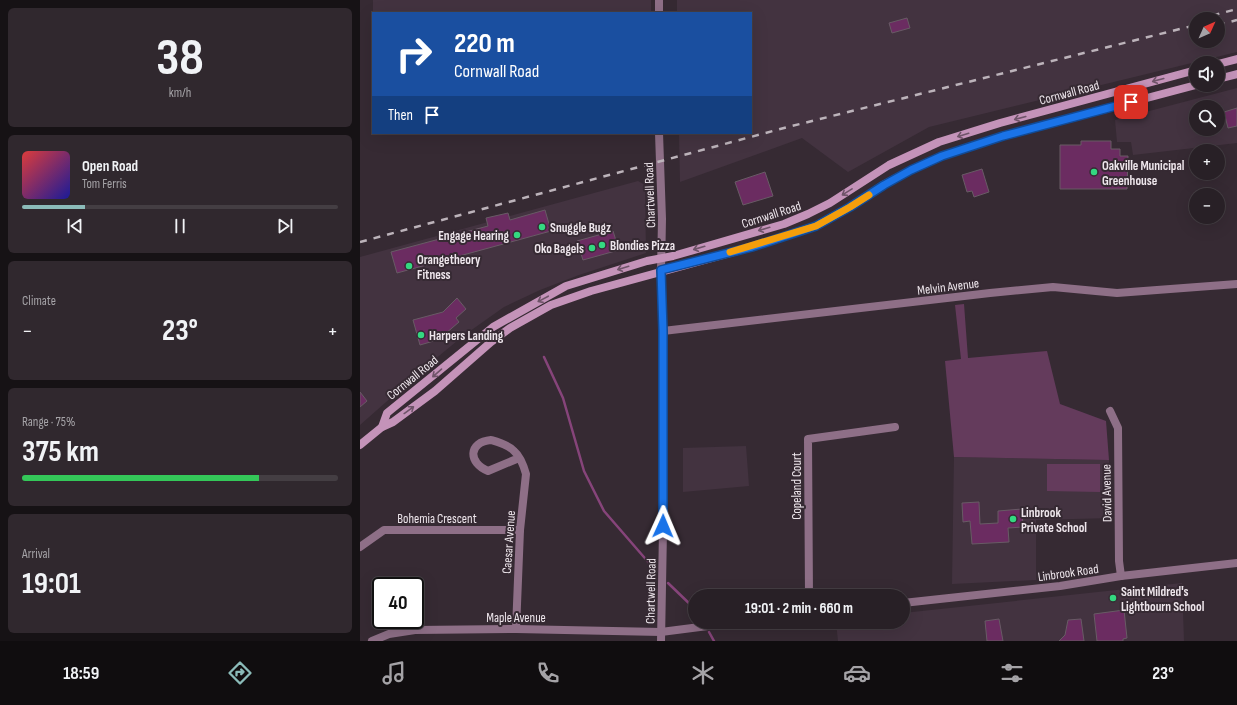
<!DOCTYPE html>
<meta charset="utf-8">
<style>
body{margin:0;font-family:"Sofia Sans Condensed",sans-serif;background:#30282e;color:#f1f3f6;height:100vh;display:flex;flex-direction:column;font-size:15px;white-space:nowrap}
*{box-sizing:border-box;margin:0}
p{font-size:13px;color:#a5a3a7}
.icon{flex:none;width:22px;height:22px;fill:none;stroke:currentColor;stroke-width:2;stroke-linecap:round;stroke-linejoin:round}
.map{position:relative;flex:1;overflow:hidden}
.panel{display:flex;flex-direction:column;gap:8px;padding:8px;background:#161215;width:360px}
.panel>*{flex:none}
.guide{position:absolute;left:12px;top:12px;width:380px;height:122px;border-radius:0px;box-shadow:0 4px 16px #0002,0 0 0 1px #443e43;background:#1a4fa0;color:#fff;overflow:hidden}
.needle{width:26px;rotate:45deg}
.buttons{position:absolute;left:829px;top:12px;display:grid;gap:8px}
.buttons a{display:grid;place-items:center;width:36px;height:36px;border-radius:50%;background:#282026;box-shadow:0 4px 16px #0002,0 0 0 1px #443e43;font-size:20px}
.speed{position:absolute;left:12px;top:577px;display:flex;gap:8px;font-size:20px;font-weight:700;text-align:center}
.speed>*{display:grid;place-content:center;width:52px;height:52px;border-radius:50%;background:#282026;box-shadow:0 4px 16px #0002,0 0 0 1px #443e43;line-height:1}
.speed .limit{border:2px solid #111;border-radius:6px;background:#fff;color:#111}
.pin{position:absolute;display:grid;place-items:center;width:34px;height:34px;color:#fff;margin:-17px;border-radius:8px;box-shadow:0 2px 6px #0006}
.me{position:absolute;width:44px;margin:-22px;rotate:1deg;stroke-linejoin:round;filter:drop-shadow(0 0 3px #0008)}
.turn{display:flex;align-items:center;gap:14px;height:84px;padding:0 16px;font-size:18px}
.turn .icon{width:52px;height:52px;stroke-width:2.5}
.turn b{display:block;font-size:28px;line-height:34px}
.then{display:flex;align-items:center;height:38px;padding:0 16px;background:#0003;gap:8px;font-size:15px}
.big{font-size:30px;font-weight:700;line-height:1.1}
.panel .widget{flex:1;display:flex;flex-direction:column;justify-content:center;gap:6px;min-width:0;padding:0 14px;border-radius:6px;background:#30282e}
.panel .dial{align-items:center;gap:0}
.dial b{font-size:52px;line-height:1}
.song{display:flex;align-items:center;gap:12px}
.cover{width:48px;height:48px;border-radius:6px;background:linear-gradient(135deg,hsl(0 70% 55%),hsl(240 70% 35%))}
.played{height:4px;border-radius:2px;background:linear-gradient(90deg,#8bbbb9 20%,#443e43 20%)}
.keys{display:flex;justify-content:space-around;direction:ltr}
.heat{display:flex;justify-content:space-between;align-items:center;font-size:22px;direction:ltr}
.charge{height:6px;border-radius:3px;background:linear-gradient(90deg,#34c759 75%,#443e43 0)}
.trip{position:absolute;left:328px;top:589px;width:222px;height:40px;border-radius:20px;background:#282026;box-shadow:0 4px 16px #0002,0 0 0 1px #443e43;font-weight:700;line-height:40px;text-align:center}
.dock{display:flex;height:64px;justify-content:space-around;align-items:center;background:#100d0f;color:#a5a3a7}
.dock .icon{width:28px;height:28px}
.dock .current{color:#8bbbb9}
.dock b{font-size:18px;color:#f1f3f6}
main{display:flex;flex:1;min-height:0}
.map>svg:first-child{display:block}
</style>
<main>
<section class="panel">
<div class="widget dial"><b>38</b><p>km/h</p></div>
<div class="widget">
<div class="song"><i class="cover"></i><div><b>Open Road</b><p>Tom Ferris</p></div></div>
<div class="played"></div>
<div class="keys"><svg class="icon" aria-label="previous" viewBox="0 0 24 24"><path d="M18 5L8 12l10 7zM5 5v14"/></svg><svg class="icon" aria-label="pause" viewBox="0 0 24 24"><path d="M8 5v14M16 5v14"/></svg><svg class="icon" aria-label="next" viewBox="0 0 24 24"><path d="M6 5l10 7-10 7zM19 5v14"/></svg></div>
</div>
<div class="widget"><p>Climate</p>
<div class="heat"><a>−</a><b class="big">23°</b><a>+</a></div>
</div>
<div class="widget"><p>Range · 75%</p><b class="big">375 km</b><div class="charge"></div></div>
<div class="widget"><p>Arrival</p><b class="big">19:01</b></div>
</section>
<div class="map">
<svg width="877" height="641" viewBox="0 0 877 641">
<rect width="100%" height="100%" fill="#362a33"/>
<!-- built -->
<g fill="#433340" fill-rule="evenodd">
<rect x="13" y="0" width="278" height="13"/>
<path d="M 317,0 L 877,0 L 877,52 L 569,127 L 488,172 L 442,138 L 320,182 L 319,133 L 391,133 L 391,13 L 317,13 ZM 836,19 L 858,19 L 858,41 L 836,41 Z"/>
<path d="M 877,88 L 877,143 L 773,155 L 771,142 L 757,142 L 755,120 ZM 836,107 L 858,107 L 858,129 L 836,129 Z"/>
<polygon points="278,181 285,185 286,253 219,275 180,290 144,307 103,336 68,365 0,425 0,257"/>
<polygon points="386,446 389,486 323,492 323,448"/>
<polygon points="594,457 749,460 751,518 676,520 676,580 592,584"/>
<polygon points="822,583 824,641 478,641 476,622 543,622 543,613"/>
</g>
<!-- green -->
<g fill="#643b5c">
<polygon points="604,304 608,358 687,351 700,404 746,421 749,460 594,457 585,361 601,359 595,305"/>
<polygon points="687,464 740,464 740,492 687,491"/>
</g>
<g fill="none" stroke-linecap="round" stroke-linejoin="round">
<!-- stream -->
<g stroke="#86447a" stroke-width="2.5">
<polyline points="184,357 203,398 224,471 244,511 296,571"/>
<polyline points="308,583 335,609"/>
<polyline points="349,632 354,641"/>
</g>
</g>
<!-- building -->
<g fill="#6b2c61" stroke="#685b65">
<polygon points="547,18 550,28 532,33 529,23"/>
<polygon points="877,108 877,126 868,128 864,112"/>
<polygon points="721,141 751,141 751,149 760,149 760,156 768,156 767,189 700,189 700,145 721,145"/>
<polygon points="622,169 629,192 614,197 612,191 607,192 602,175"/>
<polygon points="405,172 413,196 383,205 375,182"/>
<polygon points="185,210 191,231 37,273 31,252 128,226 126,218 148,213 150,220"/>
<polygon points="253,231 259,250 223,260 217,241"/>
<polygon points="97,298 106,309 96,318 99,322 85,334 77,337 77,340 60,345 53,320 83,312"/>
<polygon points="0,392 7,401 0,407"/>
<polygon points="619,502 620,524 638,523 638,511 662,509 663,527 648,528 649,542 612,544 610,521 603,522 602,503"/>
<polygon points="764,610 767,638 763,639 763,641 737,641 734,614"/>
<polygon points="639,619 643,641 627,641 625,621"/>
<polygon points="721,619 724,641 699,641 705,635 708,620"/>
</g>
<g fill="none" stroke-linecap="round" stroke-linejoin="round">
<!-- minor -->
<g stroke="#8e6f87" stroke-width="8">
<polyline points="303,331 630,293 693,287 757,293 877,284"/>
<polyline points="750,411 758,428 759,561 761,576"/>
<polyline points="0,547 24,530 160,530"/>
<polyline points="449,596 448,439 535,427"/>
<polyline points="543,603 700,586 761,576 877,563"/>
<path d="M 156,629 L 160,530 L 166,474 C 164,467 160,456 154,451 C 149,445 138,442 131,440 C 108,442 108,463 128,471 L 159,458"/>
<polyline points="12,641 29,634 55,630 156,629 301,632 379,622"/>
</g>
<!-- tertiary -->
<g stroke="#8e6f87" stroke-width="8">
<polyline points="299,0 299,13"/>
<polyline points="299,133 302,219 301,271 303,331 304,475 301,641"/>
</g>
<!-- secondary -->
<g stroke="#c493b9" stroke-width="8">
<polyline points="858,64 877,59"/>
<polyline points="858,79 877,74"/>
<polyline points="22,427 27,413 133,327 206,286 287,261 313,256 424,224 448,214 470,203 529,165 579,142 640,123 836,70"/>
<polyline points="0,445 22,427 33,422 75,391 131,342 150,328 191,305 231,291 392,247 456,226 490,207 523,185 551,170 582,156 643,136 836,85"/>
</g>
<!-- rail -->
<g stroke="#bcb3ba" stroke-width="2.5" stroke-dasharray="7 7" stroke-linecap="butt">
<polyline points="839,19 877,9"/>
<polyline points="858,25 877,20"/>
<polyline points="0,242 424,128 836,25"/>
</g>
</g>
<!-- one-way arrows -->
<defs><path id="oneway-shaft" d="M-6 0H5M1.5-3L5.5 0L1.5 3" fill="none" stroke-width="1.6" stroke-linecap="round" stroke-linejoin="round"/></defs>
<g stroke="#6f5469">
<use href="#oneway-shaft" transform="translate(798 80) rotate(165)"/>
<use href="#oneway-shaft" transform="translate(660 118) rotate(165)"/>
<use href="#oneway-shaft" transform="translate(603 135) rotate(163)"/>
<use href="#oneway-shaft" transform="translate(487 192) rotate(148)"/>
<use href="#oneway-shaft" transform="translate(404 229) rotate(164)"/>
<use href="#oneway-shaft" transform="translate(339 248) rotate(164)"/>
<use href="#oneway-shaft" transform="translate(263 268) rotate(163)"/>
<use href="#oneway-shaft" transform="translate(183 299) rotate(152)"/>
<use href="#oneway-shaft" transform="translate(77 373) rotate(139)"/>
<use href="#oneway-shaft" transform="translate(49 410) rotate(-36)"/>
</g>
<g fill="none" stroke-linecap="round" stroke-linejoin="round">
<defs>
<polyline id="route" points="303,526 303,331 301,270 392,247 456,226 490,207 524,185 551,170 582,156 643,136 771,102"/>
</defs>
<!-- route casing -->
<use href="#route" stroke="#114b97" stroke-width="10"/>
<!-- route -->
<use href="#route" stroke="#1a73e8" stroke-width="7"/>
<!-- slow -->
<polyline stroke="#f59e0b" stroke-width="7" points="370,252 456,226 490,207 509,195"/>
</g>
<!-- markers -->
<g fill="#34d881" stroke="#362a33" stroke-width="1.5">
<circle cx="734" cy="172" r="4"/>
<circle cx="182" cy="227" r="4"/>
<circle cx="157" cy="235" r="4"/>
<circle cx="242" cy="245" r="4"/>
<circle cx="232" cy="248" r="4"/>
<circle cx="49" cy="266" r="4"/>
<circle cx="61" cy="335" r="4"/>
<circle cx="653" cy="519" r="4"/>
<circle cx="753" cy="598" r="4"/>
</g>
<g text-anchor="middle" stroke-width="4" stroke-linejoin="round" paint-order="stroke">
<!-- street labels -->
<g font-size="13" fill="#eee6ec" stroke="#362a33">
<text transform="translate(709 92) rotate(-15)" y="5">Cornwall Road</text>
<text transform="translate(289 195) rotate(-92)" y="5">Chartwell Road</text>
<text transform="translate(411 214) rotate(-18)" y="5">Cornwall Road</text>
<text transform="translate(588 286) rotate(-7)" y="5">Melvin Avenue</text>
<text transform="translate(52 377) rotate(-39)" y="5">Cornwall Road</text>
<text transform="translate(436 486) rotate(-90)" y="5">Copeland Court</text>
<text transform="translate(746 493) rotate(-91)" y="5">David Avenue</text>
<text x="77" y="523">Bohemia Crescent</text>
<text transform="translate(148 542) rotate(-86)" y="5">Caesar Avenue</text>
<text transform="translate(708 572) rotate(-8)" y="5">Linbrook Road</text>
<text transform="translate(290 591) rotate(-89)" y="5">Chartwell Road</text>
<text x="156" y="622">Maple Avenue</text>
</g>
<!-- poi labels -->
<g font-size="13" font-weight="bold" fill="#eee6ec" stroke="#362a33" text-anchor="start">
<text x="742" y="170">Oakville Municipal<tspan x="742" dy="15">Greenhouse</tspan></text>
<text x="190" y="232">Snuggle Bugz</text>
<text x="149" y="240" text-anchor="end">Engage Hearing</text>
<text x="250" y="250">Blondies Pizza</text>
<text x="224" y="253" text-anchor="end">Oko Bagels</text>
<text x="57" y="264">Orangetheory<tspan x="57" dy="15">Fitness</tspan></text>
<text x="69" y="340">Harpers Landing</text>
<text x="661" y="517">Linbrook<tspan x="661" dy="15">Private School</tspan></text>
<text x="761" y="596">Saint Mildred's<tspan x="761" dy="15">Lightbourn School</tspan></text>
</g>
</g>
</svg>
<div class="buttons">
<a><svg class="needle" viewBox="-14 -14 28 28"><path d="M0-13l5 13h-10z" fill="#e53935"/><path d="M0 13l5-13h-10z" fill="#a5a3a7"/></svg></a>
<a><svg class="icon" aria-label="sound" viewBox="0 0 24 24"><path d="M4 9h4l5-4v14l-5-4H4zM17 9q2 3 0 6"/></svg></a>
<a><svg class="icon" aria-label="search" viewBox="0 0 24 24"><circle cx="10" cy="10" r="6"/><path d="M15 15l6 6"/></svg></a>
<a>+</a>
<a>−</a>
</div>
<div class="speed"><div class="limit">40</div></div>
<div class="pin" style="left:771px;top:102px;background:#d93025"><svg class="icon" aria-label="arrive" viewBox="0 0 24 24"><path d="M6 21V4h12l-3 4 3 4H6"/></svg></div>
<svg class="me" style="left:303px;top:526px" viewBox="-20 -20 40 40"><path d="M0-17L14 15 0 8-14 15z" fill="#1a73e8" stroke="#fff" stroke-width="4"/></svg>
<div class="trip">19:01 · 2 min · 660 m</div>
<div class="guide">
<div class="turn"><svg class="icon" aria-label="right" viewBox="0 0 24 24"><path d="M7 20v-9h11M14 6l5 5-5 5"/></svg><div><b>220 m</b>Cornwall Road</div></div>
<div class="then">Then<svg class="icon" aria-label="arrive" viewBox="0 0 24 24"><path d="M6 21V4h12l-3 4 3 4H6"/></svg></div>
</div>
</div>
</main>
<nav class="dock">
<b>18:59</b>
<svg class="icon current" aria-label="directions" viewBox="0 0 24 24"><path d="M12 3l9 9-9 9-9-9zM9 14v-3h6M13 9l2 2-2 2"/></svg>
<svg class="icon" aria-label="music" viewBox="0 0 24 24"><path d="M9 18V5l10-2v13"/><circle cx="6" cy="18" r="3"/><circle cx="16" cy="16" r="3"/></svg>
<svg class="icon" aria-label="phone" viewBox="0 0 24 24"><path d="M5 4h4l2 5-3 2q2 4 5 5l2-3 5 2v4C11 20 4 13 5 4z"/></svg>
<svg class="icon" aria-label="climate" viewBox="0 0 24 24"><path d="M12 3v18M4 7l16 10M4 17L20 7"/></svg>
<svg class="icon" aria-label="car" viewBox="0 0 24 24"><path d="M5 17H2v-5l4-1 3-4h7l3 4 3 1v5h-3M9 17h6M6 11h13"/><circle cx="7" cy="17" r="2"/><circle cx="17" cy="17" r="2"/></svg>
<svg class="icon" aria-label="filters" viewBox="0 0 24 24"><path d="M4 7h16M4 17h16"/><circle cx="9" cy="7" r="2"/><circle cx="15" cy="17" r="2"/></svg>
<b>23°</b>
</nav>
